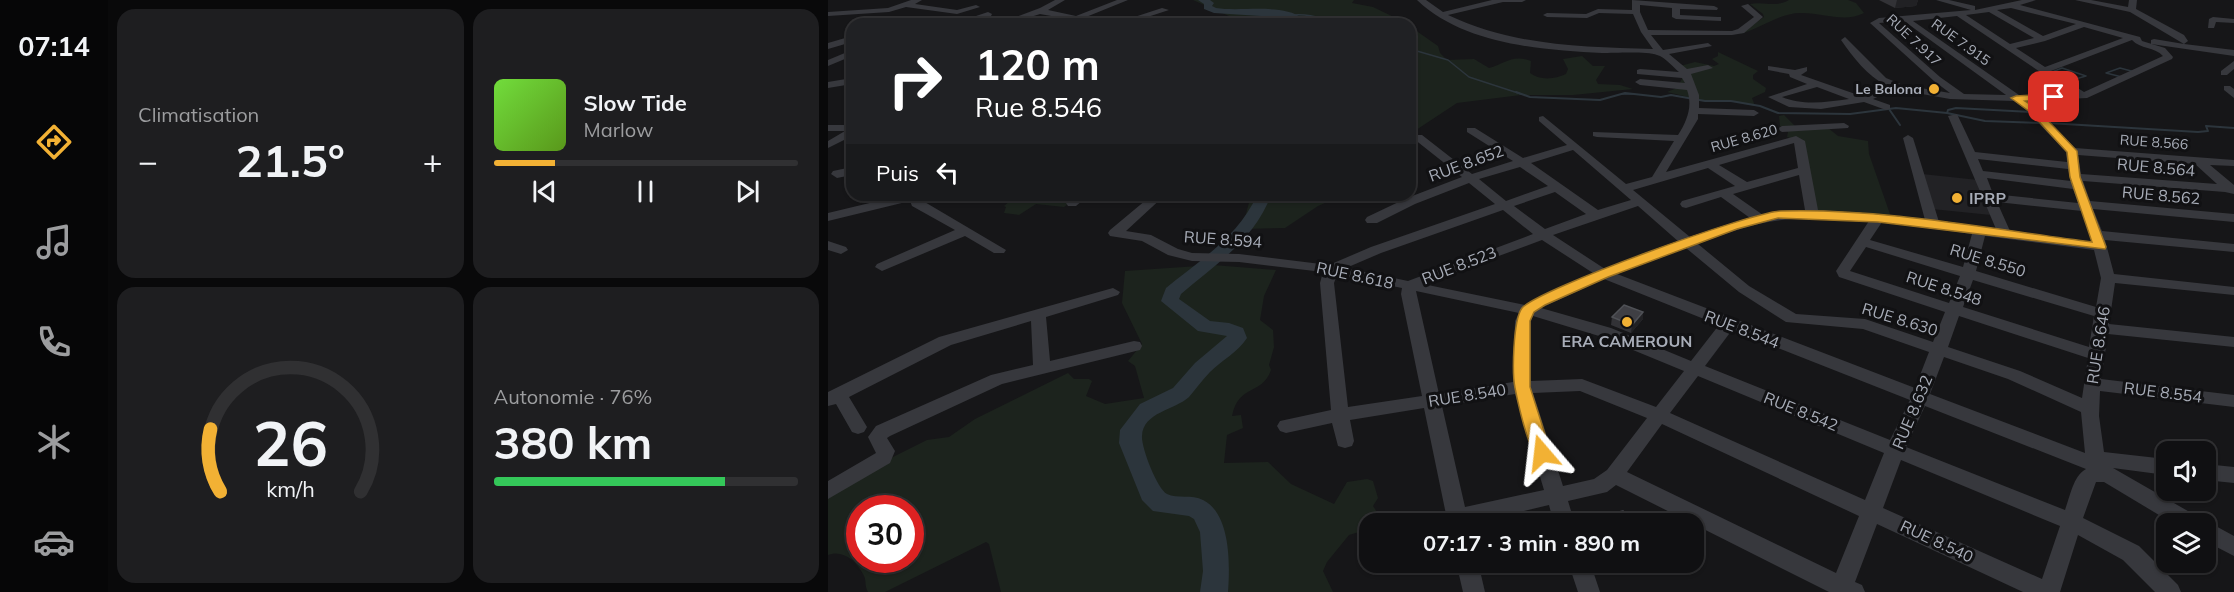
<!DOCTYPE html>
<html lang="fr">
<meta charset="utf-8">
<style>
body{margin:0;font-family:Mulish,sans-serif;background:#1e1e20;color:#f1f3f6;height:100vh;display:flex;flex-direction:column;font-size:22px;white-space:nowrap}
*{box-sizing:border-box;margin:0}
p{font-size:20px;color:#9c9d9f}
.icon{flex:none;width:33px;height:33px;fill:none;stroke:currentColor;stroke-width:2;stroke-linecap:round;stroke-linejoin:round}
.map{position:relative;flex:1;overflow:hidden}
.sheet{display:flex;flex-direction:column;gap:9px;padding:9px;background:#09090a;width:720px}
.sheet>*{flex:none}
.hud{position:absolute;left:18px;top:18px;width:570px;height:183px;border-radius:18px;box-shadow:0 2px 4px #0004,0 0 0 2px #303032;background:#202124;color:#fff;overflow:hidden}
.controls{position:absolute;left:1328px;top:441px;display:grid;gap:12px}
.controls a{display:grid;place-items:center;width:60px;height:60px;border-radius:12px;background:#101012;box-shadow:0 2px 4px #0004,0 0 0 2px #303032;font-size:30px}
.speed{position:absolute;left:18px;top:495px;display:flex;gap:12px;font-size:30px;font-weight:700;text-align:center}
.speed>*{display:grid;place-content:center;width:78px;height:78px;border-radius:50%;background:#101012;box-shadow:0 2px 4px #0004,0 0 0 2px #303032;line-height:1}
.speed .limit{border:9px solid #d22;background:#fff;color:#111}
.pin{position:absolute;display:grid;place-items:center;width:51px;height:51px;color:#fff;margin:-26px;border-radius:12px;box-shadow:0 3px 9px #0006}
.me{position:absolute;width:66px;margin:-33px;rotate:343deg;stroke-linejoin:round;filter:drop-shadow(0 0 4px #0008)}
.turn{display:flex;align-items:center;gap:21px;height:126px;padding:0 30px;font-size:27px}
.turn .icon{width:78px;height:78px;stroke-width:2.5}
.turn b{display:block;font-size:42px;line-height:51px}
.then{display:flex;align-items:center;height:57px;padding:0 30px;background:#0003;gap:12px;font-size:22px}
.big{font-size:45px;font-weight:700;line-height:1.1}
.sheet .tile{flex:1;display:flex;flex-direction:column;justify-content:center;gap:9px;min-width:0;padding:0 21px;border-radius:18px;background:#1e1e20}
.sheet .dial{align-items:center;gap:0}
.dial svg{height:156px;overflow:visible;fill:none;stroke:#303032;stroke-width:7;stroke-linecap:round;text-anchor:middle}
.dial text{fill:#f1f3f6;stroke:none}
.song{display:flex;align-items:center;gap:18px}
.cover{width:72px;height:72px;border-radius:9px;background:linear-gradient(135deg,hsl(100 70% 55%),hsl(90 70% 35%))}
.played{height:6px;border-radius:3px;background:linear-gradient(90deg,#f2b134 20%,#303032 20%)}
.keys{display:flex;justify-content:space-around;direction:ltr}
.heat{display:flex;justify-content:space-between;align-items:center;font-size:33px;direction:ltr}
.charge{height:9px;border-radius:4px;background:linear-gradient(90deg,#34c759 76%,#303032 0)}
.sheet .tiles{flex:1;display:grid;gap:9px;grid-template-columns:repeat(2,1fr)}
.trip{position:absolute;left:531px;top:513px;width:345px;height:60px;border-radius:18px;background:#101012;box-shadow:0 2px 4px #0004,0 0 0 2px #303032;font-weight:700;line-height:60px;text-align:center}
main{display:flex;flex:1;min-height:0}
.tab-bar{display:flex;flex-direction:column;width:108px;justify-content:space-around;align-items:center;background:#060607;color:#9c9d9f}
.tab-bar .icon{width:42px;height:42px}
.tab-bar .active{color:#f2b134}
.tab-bar b{font-size:27px;color:#f1f3f6}
.map>svg:first-child{display:block}
</style>
<main>
<nav class="tab-bar">
<b>07:14</b>
<svg class="icon active" aria-label="directions" viewBox="0 0 24 24"><path d="M12 3l9 9-9 9-9-9zM9 14v-3h6M13 9l2 2-2 2"/></svg>
<svg class="icon" aria-label="music" viewBox="0 0 24 24"><path d="M9 18V5l10-2v13"/><circle cx="6" cy="18" r="3"/><circle cx="16" cy="16" r="3"/></svg>
<svg class="icon" aria-label="phone" viewBox="0 0 24 24"><path d="M5 4h4l2 5-3 2q2 4 5 5l2-3 5 2v4C11 20 4 13 5 4z"/></svg>
<svg class="icon" aria-label="climate" viewBox="0 0 24 24"><path d="M12 3v18M4 7l16 10M4 17L20 7"/></svg>
<svg class="icon" aria-label="car" viewBox="0 0 24 24"><path d="M5 17H2v-5l4-1 3-4h7l3 4 3 1v5h-3M9 17h6M6 11h13"/><circle cx="7" cy="17" r="2"/><circle cx="17" cy="17" r="2"/></svg>
</nav>
<section class="sheet">
<div class="tiles">
<div class="tile"><p>Climatisation</p>
<div class="heat"><a>−</a><b class="big">21.5°</b><a>+</a></div>
</div>
<div class="tile">
<div class="song"><i class="cover"></i><div><b>Slow Tide</b><p>Marlow</p></div></div>
<div class="played"></div>
<div class="keys"><svg class="icon" aria-label="previous" viewBox="0 0 24 24"><path d="M18 5L8 12l10 7zM5 5v14"/></svg><svg class="icon" aria-label="pause" viewBox="0 0 24 24"><path d="M8 5v14M16 5v14"/></svg><svg class="icon" aria-label="next" viewBox="0 0 24 24"><path d="M6 5l10 7-10 7zM19 5v14"/></svg></div>
</div>
<div class="tile dial"><svg viewBox="0 0 100 80">
<path d="M14 69A42 42 0 1 1 86 69"/>
<path d="M14 69A42 42 0 0 1 9 37" stroke="#f2b134"/>
<text x="50" y="56" font-size="32" font-weight="700">26</text>
<text x="50" y="72" font-size="11">km/h</text>
</svg></div>
<div class="tile"><p>Autonomie · 76%</p><b class="big">380 km</b><div class="charge"></div></div>
</div>
</section>
<div class="map">
<svg width="1406" height="592" viewBox="0 0 1406 592">
<rect width="100%" height="100%" fill="#161618"/>
<!-- built -->
<polygon fill="#222225" points="1094,174 1150,180 1163,215 1104,209"/>
<!-- green -->
<g fill="#1c231d" fill-rule="evenodd">
<polygon points="365,0 526,0 524,3 545,7 572,20 565,24 410,24 401,16"/>
<path d="M 961,0 L 1020,0 L 1028,3 L 1036,13 C 1017,23 995,13 975,13 C 952,12 934,28 912,34 L 936,17 L 935,14 L 922,4 C 937,1 947,8 961,0 Z"/>
<path d="M 582,31 L 590,32 L 610,46 L 612,53 L 619,60 L 646,59 L 661,68 C 677,64 684,54 703,61 L 702,73 C 713,81 727,79 738,74 L 740,69 L 735,59 L 754,56 L 765,66 L 777,66 L 768,80 L 770,84 L 792,85 L 805,89 L 745,95 L 693,95 L 629,103 L 582,134 Z"/>
<polygon points="890,52 930,71 925,75 925,79 938,88 937,92 924,98 927,106 903,101 877,101 839,92 849,88 855,77 852,66 867,62 886,66 891,64 884,59 890,56"/>
<polygon points="956,115 968,127 1000,128 1010,136 1040,141 1041,154 1063,217 1058,222 992,218 967,140 959,137 960,132 952,126 951,116"/>
<polygon points="189,195 252,195 236,207 208,204 191,215 176,213 178,207 176,206"/>
<polygon points="423,195 515,195 490,206 457,228 414,229"/>
<path d="M 385,265 L 448,270 L 436,296 L 432,320 L 445,330 L 446,347 L 441,365 L 443,370 C 434,396 411,383 404,416 L 413,415 L 415,428 L 399,435 L 396,463 L 440,462 L 463,484 L 506,504 L 519,482 L 539,479 L 545,481 L 550,498 L 545,506 L 549,512 L 557,512 L 562,516 L 560,523 L 542,524 L 541,529 L 521,535 L 499,562 L 495,571 L 505,592 L 173,592 L 161,544 L 158,542 L 57,592 L 40,592 C 36,585 39,580 35,574 C 29,561 14,549 0,555 L 0,495 L 67,456 L 99,440 L 121,437 L 147,419 L 240,373 L 246,379 L 261,379 L 264,381 L 258,396 L 277,404 L 316,398 L 307,366 L 300,361 L 314,344 L 294,303 L 297,271 ZM 32,508 L 82,508 L 82,560 L 32,560 Z"/>
</g>
<g fill="none" stroke-linecap="round" stroke-linejoin="round">
<!-- stream-far1 -->
<g stroke="#2c353c" stroke-width="1.5">
<path d="M 464,15 C 483,13 497,20 516,24"/>
<polyline points="582,49 620,60 641,77 693,94"/>
<polygon points="1234,68 1258,76 1237,82 1224,72"/>
<polygon points="1292,68 1307,72 1294,77 1278,73"/>
<polyline points="794,94 806,94"/>
</g>
<!-- stream -->
<g stroke="#2c353c" stroke-width="2">
<polyline points="688,92 702,97 772,100 797,93 833,97 843,95 877,101 903,101 932,106 950,113 1022,114 1068,108 1119,113 1157,121 1213,123"/>
<polyline points="1061,109 1072,125"/>
<polyline points="1119,113 1120,110 1128,108 1203,112"/>
<polyline points="1220,123 1370,132 1380,131 1378,126 1406,128"/>
</g>
<!-- river -->
<g fill="#2c353c" fill-rule="evenodd">
<path d="M 370,0 L 382,0 L 386,3 L 384,6 L 388,8 C 412,12 455,3 474,18 L 465,24 L 453,24 L 461,18 L 386,13 L 376,9 L 376,4 Z"/>
<path d="M 429,195 L 443,195 C 427,239 387,265 353,294 L 351,299 L 382,321 L 401,323 L 415,328 L 419,338 C 410,352 393,361 382,372 C 374,380 368,389 361,397 C 347,410 315,412 314,436 C 313,447 329,489 339,494 C 349,499 364,494 375,500 C 403,514 402,565 400,592 L 372,592 L 375,571 L 372,532 L 366,519 L 361,516 L 325,511 L 314,500 L 291,443 L 292,430 L 312,404 L 345,388 L 367,363 L 399,336 L 370,331 L 333,301 L 338,288 C 371,261 411,236 429,195 Z"/>
</g>
<!-- minor -->
<g fill="#37383d" fill-rule="evenodd">
<polygon points="83,0 94,0 87,4 129,10 148,5 152,7 129,14 78,7 61,12 0,16 0,12 60,8"/>
<polygon points="227,0 237,0 220,10 248,16 289,0 300,0 258,17 285,24 334,8 341,10 298,24 268,24 212,14 181,24 169,24 212,8"/>
<path d="M 589,0 L 598,0 L 615,12 L 664,0 L 698,0 L 694,2 L 675,2 L 620,15 C 685,46 754,47 825,49 L 813,32 L 805,14 L 771,13 L 759,18 L 719,17 L 715,15 L 719,13 L 758,14 L 770,9 L 804,10 L 804,0 L 886,6 L 890,8 L 889,10 L 852,9 L 852,15 L 890,17 L 893,17 L 893,21 L 848,19 L 844,17 L 844,8 L 812,5 L 812,12 L 820,30 L 904,31 L 910,29 L 926,17 L 913,6 L 920,4 L 935,17 L 916,33 L 904,35 L 823,35 L 835,50 L 880,43 L 884,46 L 841,54 L 859,69 L 880,65 L 885,68 L 863,74 L 871,95 L 871,108 L 926,110 L 931,113 L 926,116 L 870,114 L 870,119 L 838,172 L 968,136 L 977,141 L 990,210 L 1050,214 L 1097,220 L 1075,138 L 1080,135 L 1085,138 L 1111,222 L 1168,229 L 1120,116 L 1129,114 L 1147,152 L 1239,162 L 1238,152 L 1198,110 L 1186,101 L 1122,99 L 1066,89 L 1045,99 L 1062,105 L 1062,109 L 1058,110 L 1036,102 L 993,109 L 961,107 L 940,97 L 979,84 L 962,77 L 961,74 L 940,70 L 940,66 L 967,70 L 979,67 L 979,71 L 973,75 L 1033,96 L 1058,85 C 1039,76 1025,57 1013,40 L 1017,37 L 1058,78 L 1075,85 L 1122,93 L 1106,81 L 1042,23 L 1051,18 L 1143,10 L 1108,0 L 1121,0 L 1147,6 L 1147,10 L 1194,0 L 1208,0 L 1192,5 L 1312,37 L 1314,41 L 1337,48 L 1345,57 L 1344,59 L 1259,98 L 1199,101 L 1247,148 L 1406,160 L 1406,166 L 1382,165 L 1406,185 L 1406,194 L 1397,192 L 1255,181 L 1262,201 L 1406,214 L 1406,222 L 1265,209 L 1274,231 L 1406,244 L 1406,252 L 1277,240 L 1286,274 L 1406,287 L 1406,295 L 1287,283 L 1281,324 L 1406,337 L 1406,347 L 1280,334 L 1273,379 L 1406,395 L 1406,407 L 1272,391 L 1271,416 L 1276,452 L 1338,459 L 1338,475 L 1285,468 L 1372,518 L 1374,522 L 1384,524 L 1406,536 L 1406,556 L 1377,541 L 1377,524 L 1346,524 L 1276,482 L 1268,482 L 1255,518 L 1311,546 L 1350,585 L 1353,592 L 1327,592 L 1295,560 L 1250,535 L 1232,592 L 1195,592 L 1049,524 L 1027,582 L 1034,585 L 1037,592 L 1001,592 L 788,485 L 779,492 L 740,501 L 747,524 L 726,524 L 721,505 L 641,524 L 620,524 L 596,408 L 522,420 L 526,441 L 524,446 L 517,448 L 510,446 L 504,423 L 458,433 L 452,431 L 449,426 L 452,421 L 503,410 L 492,283 L 495,272 L 411,262 L 364,261 L 340,255 L 314,241 L 282,236 L 280,233 L 282,230 L 324,195 L 337,195 L 298,231 L 323,235 L 350,249 L 364,253 L 411,254 L 501,265 L 543,247 L 667,204 L 641,183 L 587,204 L 549,223 L 539,223 L 537,220 L 539,217 L 579,198 L 634,177 L 586,139 L 586,135 L 594,135 L 644,174 L 685,161 L 639,132 L 639,128 L 647,128 L 695,158 L 739,145 L 711,121 L 711,117 L 715,116 L 798,184 L 824,177 L 846,141 L 769,137 L 765,136 L 765,132 L 850,135 C 859,121 865,106 859,90 L 812,85 L 807,82 L 812,79 L 857,83 L 854,78 L 809,74 L 809,70 L 812,69 L 851,72 C 845,67 837,57 829,55 C 819,51 787,53 774,53 C 712,50 635,44 589,0 ZM 1183,8 L 1248,24 L 1215,36 L 1169,10 ZM 1161,12 L 1206,38 L 1182,44 L 1138,15 ZM 1129,16 L 1245,94 L 1191,95 L 1085,21 ZM 1076,21 L 1178,95 L 1136,94 L 1112,77 L 1051,23 ZM 1256,27 L 1295,38 L 1217,67 L 1188,48 L 1217,41 ZM 1304,40 C 1312,49 1327,47 1335,56 L 1256,92 L 1223,71 ZM 989,87 L 1021,99 C 999,102 975,106 954,97 ZM 966,143 L 970,168 L 919,182 L 891,165 ZM 745,150 L 803,200 L 770,210 L 703,163 ZM 1250,155 L 1367,164 L 1389,184 L 1253,174 ZM 1150,159 L 1240,169 L 1243,181 L 1155,171 ZM 692,167 L 720,186 L 678,201 L 651,179 ZM 880,168 L 907,186 L 854,201 L 852,204 L 854,207 L 858,208 L 893,197 L 922,218 L 862,237 L 805,190 ZM 971,175 L 977,210 L 949,211 L 935,215 L 905,194 ZM 1159,178 L 1245,189 L 1250,203 L 1165,194 ZM 727,192 L 758,214 L 717,229 L 686,206 ZM 1169,202 L 1254,211 L 1264,242 L 1182,231 ZM 810,206 L 851,242 L 777,269 L 725,235 ZM 675,210 L 705,234 L 580,281 L 518,268 L 553,253 ZM 984,218 L 1041,221 L 1008,271 L 1011,277 L 1117,312 L 1105,342 L 1037,319 L 968,314 L 921,286 L 870,244 C 912,228 938,219 984,218 ZM 1054,222 L 1144,234 L 1135,267 L 1042,240 ZM 1157,236 L 1266,250 L 1273,278 L 1268,307 L 1148,271 ZM 714,240 L 765,273 L 697,305 L 595,284 ZM 1038,247 L 1132,276 L 1121,303 L 1022,271 ZM 858,248 L 911,292 L 958,322 L 1035,329 L 1101,352 L 1087,388 L 789,274 ZM 509,275 L 574,288 L 573,294 L 594,396 L 520,407 L 506,283 ZM 776,279 L 891,325 L 863,361 L 783,328 L 713,308 ZM 1145,280 L 1266,316 L 1261,347 L 1135,307 ZM 588,291 L 691,313 L 687,321 L 685,382 L 611,394 ZM 705,316 L 771,336 L 856,371 L 828,407 L 754,379 L 703,381 L 703,321 ZM 1131,316 L 1260,358 L 1254,398 L 1192,371 L 1120,347 ZM 904,330 L 1082,400 L 1062,440 L 877,366 ZM 1116,357 L 1180,379 L 1253,412 L 1257,453 L 1102,394 ZM 870,376 L 1056,453 L 1037,500 L 842,413 ZM 752,391 L 819,418 L 779,470 L 766,479 L 735,486 L 705,393 ZM 687,394 L 716,490 L 637,507 L 614,406 ZM 1097,406 L 1258,469 C 1245,476 1242,497 1237,510 L 1078,447 ZM 834,424 L 1031,516 L 1008,573 L 799,472 ZM 1073,460 L 1232,526 L 1214,579 L 1055,508 Z"/>
<polygon points="1247,0 1263,0 1300,7 1301,0 1309,0 1308,9 1356,35 1360,41 1356,44 1406,50 1406,56 1323,44 1323,40 1326,39 1356,44 1302,12"/>
<polygon points="160,12 164,14 163,16 136,24 124,24"/>
<polygon points="1385,17 1406,19 1406,23 1388,22 1386,28 1380,28 1381,19"/>
<polygon points="360,19 363,19 365,24 357,24 356,21"/>
<polygon points="24,36 24,42 0,49 0,43"/>
<polygon points="24,50 24,56 0,66 0,60"/>
<polygon points="1406,61 1406,69 1399,75 1393,75 1393,71"/>
<polygon points="24,78 24,84 0,88 0,82"/>
<polygon points="1396,86 1402,86 1406,89 1406,98 1396,90"/>
<polygon points="1016,123 1021,126 1020,128 954,132 949,129 954,126"/>
<polygon points="0,125 24,125 24,136 0,148 0,141 17,131 0,131"/>
<polygon points="24,167 24,175 9,178 3,174 5,171"/>
<polygon points="75,195 97,195 95,201 178,250 176,253 166,253 137,236 54,271 47,267 49,264 127,230 84,206 82,201 0,221 0,213"/>
<polygon points="247,195 261,195 248,206 240,206 238,203"/>
<polygon points="0,241 18,247 20,250 13,254 0,250"/>
<polygon points="285,288 292,292 290,295 218,317 222,361 306,341 312,342 314,346 312,350 174,384 62,436 59,438 67,451 62,463 0,499 0,481 48,453 40,437 48,426 163,375 205,365 203,321 123,345 21,397 39,427 36,432 30,434 24,432 8,404 0,406 0,392 111,337"/>
<polygon points="1377,464 1406,467 1406,483 1377,480"/>
<polygon points="628,562 650,562 657,592 635,592"/>
<polygon points="740,562 762,562 772,592 750,592"/>
</g>
</g>
<!-- wall -->
<g fill="#323236">
<polygon points="1051,0 1090,0 1088,6 1067,8"/>
<polygon points="815,312 815,319 803,333 783,325 784,317"/>
</g>
<!-- shaded-wall -->
<g fill="#212124">
<polygon points="1069,0 1090,0 1088,6 1067,8"/>
<polygon points="815,312 815,319 803,333 804,325"/>
<polygon points="789,562 807,562 788,566"/>
</g>
<!-- building -->
<g fill="#3f3f44" stroke="#4f5156" stroke-width="1.5">
<polygon points="796,305 815,312 804,325 784,317"/>
<polygon points="795,511 796,514 799,513 802,524 772,524 769,516"/>
</g>
<!-- route -->
<path fill="#f2b134" stroke="#9d7322" stroke-width="1.5" d="M 1226,94 L 1229,95 L 1229,99 L 1197,101 L 1208,108 L 1249,151 L 1252,177 L 1278,247 L 1277,249 L 1050,222 L 950,218 L 909,229 L 780,277 L 717,305 L 706,312 L 702,321 L 702,387 L 723,453 L 721,458 L 714,459 L 708,458 C 699,440 691,408 687,388 C 684,373 685,320 694,308 C 710,289 923,212 953,211 C 1056,208 1162,229 1264,242 L 1242,177 L 1239,152 L 1202,112 L 1183,98 L 1188,96 Z"/>
<!-- markers -->
<g fill="#f2b134" stroke="#111113" stroke-width="2">
<circle cx="1106" cy="89" r="6"/>
<circle cx="1129" cy="198" r="6"/>
<circle cx="799" cy="322" r="6"/>
</g>
<g text-anchor="middle" stroke-width="6" stroke-linejoin="round" paint-order="stroke">
<!-- far-street labels -->
<g font-size="14" fill="#a8adb8" stroke="#111113">
<text transform="translate(1086 40) rotate(43)" y="5">RUE 7.917</text>
<text transform="translate(1133 42) rotate(36)" y="5">RUE 7.915</text>
<text transform="translate(916 138) rotate(-16)" y="5">RUE 8.620</text>
<text transform="translate(1326 142) rotate(4)" y="5">RUE 8.566</text>
</g>
<!-- far-poi labels -->
<g font-size="14" font-weight="bold" fill="#a8adb8" stroke="#111113" text-anchor="end">
<text x="1094" y="94">Le Balona</text>
</g>
<!-- street labels -->
<g font-size="16" fill="#a8adb8" stroke="#111113">
<text transform="translate(638 163) rotate(-20)" y="6">RUE 8.652</text>
<text transform="translate(1328 167) rotate(5)" y="6">RUE 8.564</text>
<text transform="translate(1333 195) rotate(5)" y="6">RUE 8.562</text>
<text transform="translate(395 239) rotate(4)" y="6">RUE 8.594</text>
<text transform="translate(1160 260) rotate(17)" y="6">RUE 8.550</text>
<text transform="translate(631 265) rotate(-21)" y="6">RUE 8.523</text>
<text transform="translate(527 275) rotate(12)" y="6">RUE 8.618</text>
<text transform="translate(1116 288) rotate(18)" y="6">RUE 8.548</text>
<text transform="translate(1072 319) rotate(17)" y="6">RUE 8.630</text>
<text transform="translate(914 329) rotate(21)" y="6">RUE 8.544</text>
<text transform="translate(1270 345) rotate(-81)" y="6">RUE 8.646</text>
<text transform="translate(1335 392) rotate(7)" y="6">RUE 8.554</text>
<text transform="translate(639 395) rotate(-9)" y="6">RUE 8.540</text>
<text transform="translate(973 411) rotate(22)" y="6">RUE 8.542</text>
<text transform="translate(1084 412) rotate(-67)" y="6">RUE 8.632</text>
<text transform="translate(1109 541) rotate(25)" y="6">RUE 8.540</text>
</g>
<!-- poi labels -->
<g font-size="16" font-weight="bold" fill="#a8adb8" stroke="#111113" text-anchor="start">
<text x="1141" y="204">IPRP</text>
<text x="799" y="347" text-anchor="middle">ERA CAMEROUN</text>
</g>
</g>
</svg>
<div class="controls">
<a><svg class="icon" aria-label="sound" viewBox="0 0 24 24"><path d="M4 9h4l5-4v14l-5-4H4zM17 9q2 3 0 6"/></svg></a>
<a><svg class="icon" aria-label="layers" viewBox="0 0 24 24"><path d="M12 4l9 5-9 5-9-5zM3 14l9 5 9-5"/></svg></a>
</div>
<div class="speed"><div class="limit">30</div></div>
<div class="pin" style="left:1226px;top:97px;background:#d93025"><svg class="icon" aria-label="arrive" viewBox="0 0 24 24"><path d="M6 21V4h12l-3 4 3 4H6"/></svg></div>
<svg class="me" style="left:714px;top:453px" viewBox="-20 -20 40 40"><path d="M0-17L14 15 0 8-14 15z" fill="#f2b134" stroke="#fff" stroke-width="4"/></svg>
<div class="trip">07:17 · 3 min · 890 m</div>
<div class="hud">
<div class="turn"><svg class="icon" aria-label="right" viewBox="0 0 24 24"><path d="M7 20v-9h11M14 6l5 5-5 5"/></svg><div><b>120 m</b>Rue 8.546</div></div>
<div class="then">Puis<svg class="icon" aria-label="left" viewBox="0 0 24 24"><path d="M17 20v-9H6M10 6l-5 5 5 5"/></svg></div>
</div>
</div>
</main>
